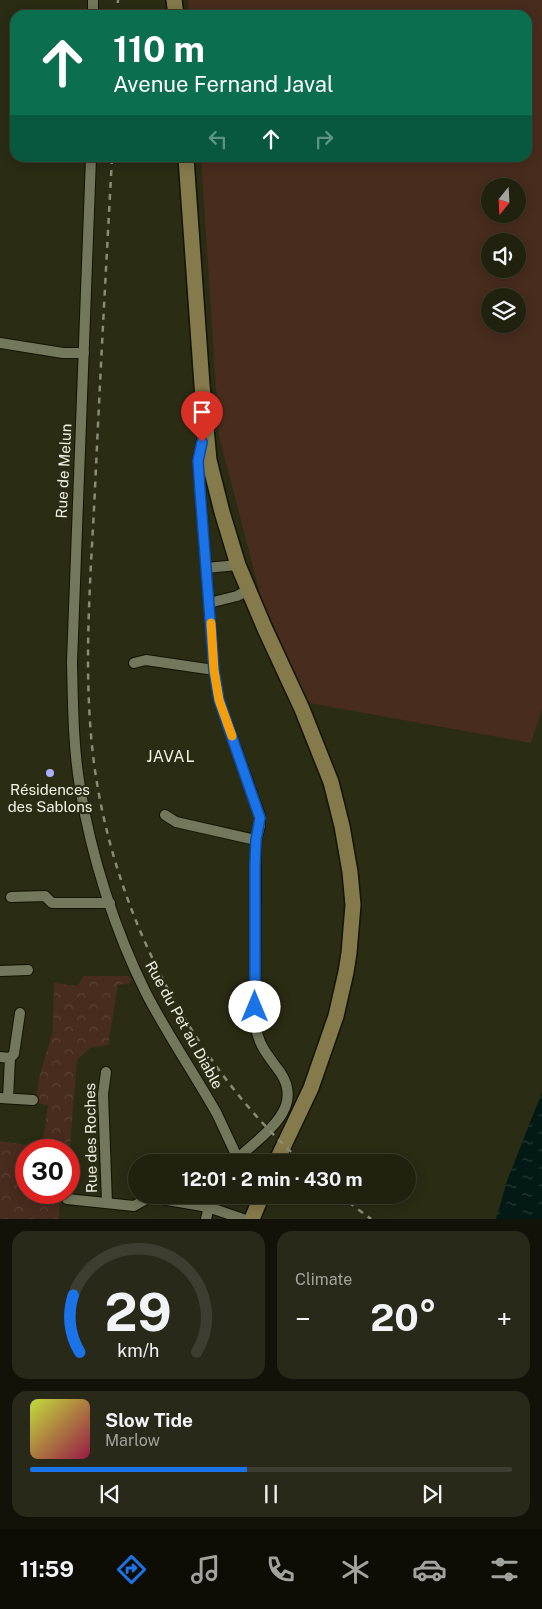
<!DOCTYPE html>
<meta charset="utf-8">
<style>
body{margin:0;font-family:"Public Sans",sans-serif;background:#282918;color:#f1f3f6;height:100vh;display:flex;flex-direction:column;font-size:19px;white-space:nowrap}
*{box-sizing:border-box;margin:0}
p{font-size:16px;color:#a2a39e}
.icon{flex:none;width:28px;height:28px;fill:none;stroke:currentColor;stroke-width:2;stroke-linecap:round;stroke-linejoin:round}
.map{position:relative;height:1219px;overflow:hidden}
.side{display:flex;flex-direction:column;gap:12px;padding:12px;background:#121208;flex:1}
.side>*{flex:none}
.top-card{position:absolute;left:10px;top:10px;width:522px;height:152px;border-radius:15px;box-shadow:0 2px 12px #0003,0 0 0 1px #3d3e2f;background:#0b6e4f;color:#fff;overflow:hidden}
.needle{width:32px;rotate:198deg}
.fabs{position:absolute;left:481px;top:178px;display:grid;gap:10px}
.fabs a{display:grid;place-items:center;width:45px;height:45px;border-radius:50%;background:#20210f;box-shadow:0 2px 12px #0003,0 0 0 1px #3d3e2f;font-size:25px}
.speed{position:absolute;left:15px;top:1139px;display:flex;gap:10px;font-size:25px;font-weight:700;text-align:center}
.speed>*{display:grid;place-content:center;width:65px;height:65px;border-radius:50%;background:#20210f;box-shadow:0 2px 12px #0003,0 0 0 1px #3d3e2f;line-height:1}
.speed .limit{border:8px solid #d22;background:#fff;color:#111}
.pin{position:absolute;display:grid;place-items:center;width:42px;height:42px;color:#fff;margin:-51px -21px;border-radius:50% 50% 50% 0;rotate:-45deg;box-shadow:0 0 5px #0007}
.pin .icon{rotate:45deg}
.me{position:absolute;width:55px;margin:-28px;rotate:0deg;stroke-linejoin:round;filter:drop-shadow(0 0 4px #0008)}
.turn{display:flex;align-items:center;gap:18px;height:105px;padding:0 20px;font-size:22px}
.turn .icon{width:65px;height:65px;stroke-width:2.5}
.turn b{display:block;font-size:35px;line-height:42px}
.lanes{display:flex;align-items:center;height:48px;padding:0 20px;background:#0003;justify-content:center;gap:25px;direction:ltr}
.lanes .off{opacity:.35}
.big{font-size:38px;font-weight:700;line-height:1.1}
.side .widget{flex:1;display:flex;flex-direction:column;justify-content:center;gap:8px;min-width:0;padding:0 18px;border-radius:15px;background:#282918}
.side .dial{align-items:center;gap:0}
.dial svg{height:130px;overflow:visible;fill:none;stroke:#3d3e2f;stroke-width:7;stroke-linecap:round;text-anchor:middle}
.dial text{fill:#f1f3f6;stroke:none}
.song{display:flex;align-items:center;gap:15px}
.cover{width:60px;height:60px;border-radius:8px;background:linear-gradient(135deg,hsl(70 70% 55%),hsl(340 70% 35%))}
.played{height:5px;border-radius:2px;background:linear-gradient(90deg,#1a73e8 45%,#3d3e2f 45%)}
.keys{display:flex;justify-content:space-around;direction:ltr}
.heat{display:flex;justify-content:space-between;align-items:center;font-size:28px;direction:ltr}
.side .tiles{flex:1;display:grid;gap:12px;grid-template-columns:1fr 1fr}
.widget:last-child{grid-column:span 2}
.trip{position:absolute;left:128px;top:1154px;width:288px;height:50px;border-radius:25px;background:#20210f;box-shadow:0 2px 12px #0003,0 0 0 1px #3d3e2f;font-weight:700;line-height:50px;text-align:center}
.menu{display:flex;height:80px;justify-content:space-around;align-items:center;background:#0d0d06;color:#a2a39e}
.menu .icon{width:35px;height:35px}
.menu .on{color:#1a73e8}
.menu b{font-size:22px;color:#f1f3f6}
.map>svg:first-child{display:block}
</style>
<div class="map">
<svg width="542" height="1219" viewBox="0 0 542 1219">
<defs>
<pattern id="forest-crowns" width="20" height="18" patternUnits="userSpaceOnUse" patternTransform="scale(1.25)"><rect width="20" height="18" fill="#482c1e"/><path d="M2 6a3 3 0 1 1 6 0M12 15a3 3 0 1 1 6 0" fill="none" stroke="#5a4134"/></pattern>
<pattern id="water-ripples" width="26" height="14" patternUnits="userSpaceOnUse" patternTransform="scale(1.25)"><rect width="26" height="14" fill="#031915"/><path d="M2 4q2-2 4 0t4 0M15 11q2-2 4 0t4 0" fill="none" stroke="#283b37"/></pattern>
</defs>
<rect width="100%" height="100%" fill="#2a2c14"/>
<!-- grass -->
<path fill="#482c1e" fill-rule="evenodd" d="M 188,0 L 542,0 L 542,709 L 531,743 L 309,703 L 261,598 L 219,436 L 201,158 L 528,158 L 528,15 L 189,15 ZM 490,186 L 518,186 L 518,214 L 490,214 ZM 490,241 L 518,241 L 518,269 L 490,269 ZM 490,296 L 518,296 L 518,324 L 490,324 Z"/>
<!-- forest -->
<polygon fill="url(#forest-crowns)" points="84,976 130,976 131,983 118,985 108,1045 90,1048 77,1060 69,1159 69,1150 26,1150 26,1192 65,1193 60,1200 59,1219 0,1219 0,1141 42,1147 48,1105 35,1103 40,1074 53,1031 54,983 77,986"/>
<!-- water -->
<polygon fill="url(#water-ripples)" points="542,1092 542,1219 496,1219 507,1181"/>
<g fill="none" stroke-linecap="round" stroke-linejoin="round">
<defs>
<g id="street">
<polyline points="93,15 93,0"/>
<path d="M 91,158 L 72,662 C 73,703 73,746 80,787 C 91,856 115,931 146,993 C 167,1034 194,1073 217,1114 C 224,1129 231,1144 238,1159"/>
<polyline points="0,343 63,353 84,353"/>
<path d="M 203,436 L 198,461 L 214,670 L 219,700 L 260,816 L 260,826 L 256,840 L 255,1025 C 260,1048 267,1054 280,1072 C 307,1111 257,1138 234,1162"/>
<polyline points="206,568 238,565"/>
<polyline points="209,603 237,596 248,590"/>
<polyline points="134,663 146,660 214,670"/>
<polyline points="165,815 176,822 256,840"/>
<polyline points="11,897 45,896 52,903 110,903"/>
<polyline points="0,971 28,970"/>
<polyline points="0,1057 10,1058 8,1098"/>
<polyline points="10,1058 14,1054 20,1013"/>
<polyline points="106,1072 103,1094 107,1203"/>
<polyline points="0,1098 33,1100"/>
<polyline points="67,1199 134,1206 150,1197 208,1207 243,1219"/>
<polyline points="206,1219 212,1195"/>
</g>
<g id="secondary">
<polyline points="174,0 176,15"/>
<polyline points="186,158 202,385 209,460 222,512 238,565 265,629 302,709 331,782 342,826 350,872 353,905 349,953 346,972 336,1016 311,1088 276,1162"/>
<polyline points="252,1219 262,1195"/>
</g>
</defs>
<!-- street casing -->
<use href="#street" stroke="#121400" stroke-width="12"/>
<!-- secondary casing -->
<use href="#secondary" stroke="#121400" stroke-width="18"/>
<!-- street -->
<use href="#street" stroke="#73775c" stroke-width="10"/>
<!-- secondary -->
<use href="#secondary" stroke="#857a4b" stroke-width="15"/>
<!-- rail -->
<g stroke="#8a8c78" stroke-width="2.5" stroke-dasharray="6 6" stroke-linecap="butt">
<polyline points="117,15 118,0"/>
<path d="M 112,158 C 106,268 100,378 95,489 C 91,571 84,653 91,735 C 104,893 184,1056 302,1162"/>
<polyline points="339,1195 371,1219"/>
</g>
</g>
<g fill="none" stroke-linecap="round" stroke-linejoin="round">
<defs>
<polyline id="route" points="202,442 198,461 200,491 214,670 219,700 260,818 256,840 255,864 255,1007"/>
</defs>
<!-- route casing -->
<use href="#route" stroke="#114b97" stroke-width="12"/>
<!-- route -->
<use href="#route" stroke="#1a73e8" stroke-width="9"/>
<!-- slow -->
<polyline stroke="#f59e0b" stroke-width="9" points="211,623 214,670 219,700 232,736"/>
</g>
<!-- markers -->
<circle fill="#aab0fb" stroke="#2a2c14" stroke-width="2" cx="50" cy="773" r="5"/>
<g text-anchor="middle" stroke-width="4.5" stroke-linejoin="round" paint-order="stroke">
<!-- street labels -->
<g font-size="15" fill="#f1f4e5" stroke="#2a2c14">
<text transform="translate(64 471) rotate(-87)" y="5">Rue de Melun</text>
<text transform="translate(184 1025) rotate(61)" y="5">Rue du Pet au Diable</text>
<text transform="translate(91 1138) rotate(-91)" y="5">Rue des Roches</text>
</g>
<!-- poi labels -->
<g font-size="15" fill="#f1f4e5" stroke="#2a2c14">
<text x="50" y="795">Résidences<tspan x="50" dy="17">des Sablons</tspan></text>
</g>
<!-- neighbourhood labels -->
<g font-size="16" letter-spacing="1" fill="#f1f4e5" stroke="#2a2c14">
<text x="171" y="762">JAVAL</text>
</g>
</g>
</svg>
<div class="fabs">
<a><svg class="needle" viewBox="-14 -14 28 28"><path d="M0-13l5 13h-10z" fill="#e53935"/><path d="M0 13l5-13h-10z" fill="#a2a39e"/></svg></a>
<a><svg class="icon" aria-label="sound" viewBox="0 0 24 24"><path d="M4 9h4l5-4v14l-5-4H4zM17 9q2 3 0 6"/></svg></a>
<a><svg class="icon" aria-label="layers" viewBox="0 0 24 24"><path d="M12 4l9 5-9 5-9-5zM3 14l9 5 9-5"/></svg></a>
</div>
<div class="speed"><div class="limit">30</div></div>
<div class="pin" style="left:202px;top:442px;background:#d93025"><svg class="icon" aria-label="arrive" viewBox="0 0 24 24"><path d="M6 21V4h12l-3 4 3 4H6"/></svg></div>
<svg class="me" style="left:255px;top:1007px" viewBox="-20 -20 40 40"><circle r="19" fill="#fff"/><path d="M0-13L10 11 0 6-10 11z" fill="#1a73e8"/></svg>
<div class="trip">12:01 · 2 min · 430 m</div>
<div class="top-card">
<div class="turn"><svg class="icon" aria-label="ahead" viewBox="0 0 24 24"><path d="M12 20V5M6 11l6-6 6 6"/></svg><div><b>110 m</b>Avenue Fernand Javal</div></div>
<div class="lanes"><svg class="icon off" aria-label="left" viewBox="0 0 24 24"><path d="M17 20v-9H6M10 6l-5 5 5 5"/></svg><svg class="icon" aria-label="ahead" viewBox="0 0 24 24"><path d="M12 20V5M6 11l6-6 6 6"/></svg><svg class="icon off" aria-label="right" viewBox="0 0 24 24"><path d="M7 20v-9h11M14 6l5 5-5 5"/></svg></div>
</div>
</div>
<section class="side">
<div class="tiles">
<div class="widget dial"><svg viewBox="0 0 100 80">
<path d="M14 69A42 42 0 1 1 86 69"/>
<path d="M14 69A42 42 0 0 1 10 34" stroke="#1a73e8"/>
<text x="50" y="56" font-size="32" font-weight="700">29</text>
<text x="50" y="72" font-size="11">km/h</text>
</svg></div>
<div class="widget"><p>Climate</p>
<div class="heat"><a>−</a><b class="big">20°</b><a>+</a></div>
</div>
<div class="widget">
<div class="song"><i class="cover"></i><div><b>Slow Tide</b><p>Marlow</p></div></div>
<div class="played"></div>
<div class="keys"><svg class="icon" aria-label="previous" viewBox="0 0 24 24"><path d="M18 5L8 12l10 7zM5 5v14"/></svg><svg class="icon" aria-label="pause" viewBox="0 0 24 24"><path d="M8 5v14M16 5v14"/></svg><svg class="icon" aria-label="next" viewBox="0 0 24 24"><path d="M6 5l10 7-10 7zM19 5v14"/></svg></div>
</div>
</div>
</section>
<nav class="menu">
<b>11:59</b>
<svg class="icon on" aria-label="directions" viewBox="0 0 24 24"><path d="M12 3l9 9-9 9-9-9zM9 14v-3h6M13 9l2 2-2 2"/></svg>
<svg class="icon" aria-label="music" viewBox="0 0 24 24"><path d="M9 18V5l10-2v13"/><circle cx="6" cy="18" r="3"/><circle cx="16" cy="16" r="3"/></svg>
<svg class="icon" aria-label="phone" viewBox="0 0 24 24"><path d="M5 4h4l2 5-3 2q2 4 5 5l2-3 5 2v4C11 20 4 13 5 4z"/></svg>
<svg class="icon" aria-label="climate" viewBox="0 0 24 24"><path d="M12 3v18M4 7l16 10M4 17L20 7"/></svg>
<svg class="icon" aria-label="car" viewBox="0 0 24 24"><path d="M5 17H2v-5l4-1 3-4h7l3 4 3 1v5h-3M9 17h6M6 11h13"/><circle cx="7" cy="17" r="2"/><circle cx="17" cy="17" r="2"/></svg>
<svg class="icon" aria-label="filters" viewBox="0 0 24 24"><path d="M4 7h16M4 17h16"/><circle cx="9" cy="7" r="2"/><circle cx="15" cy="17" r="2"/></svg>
</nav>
